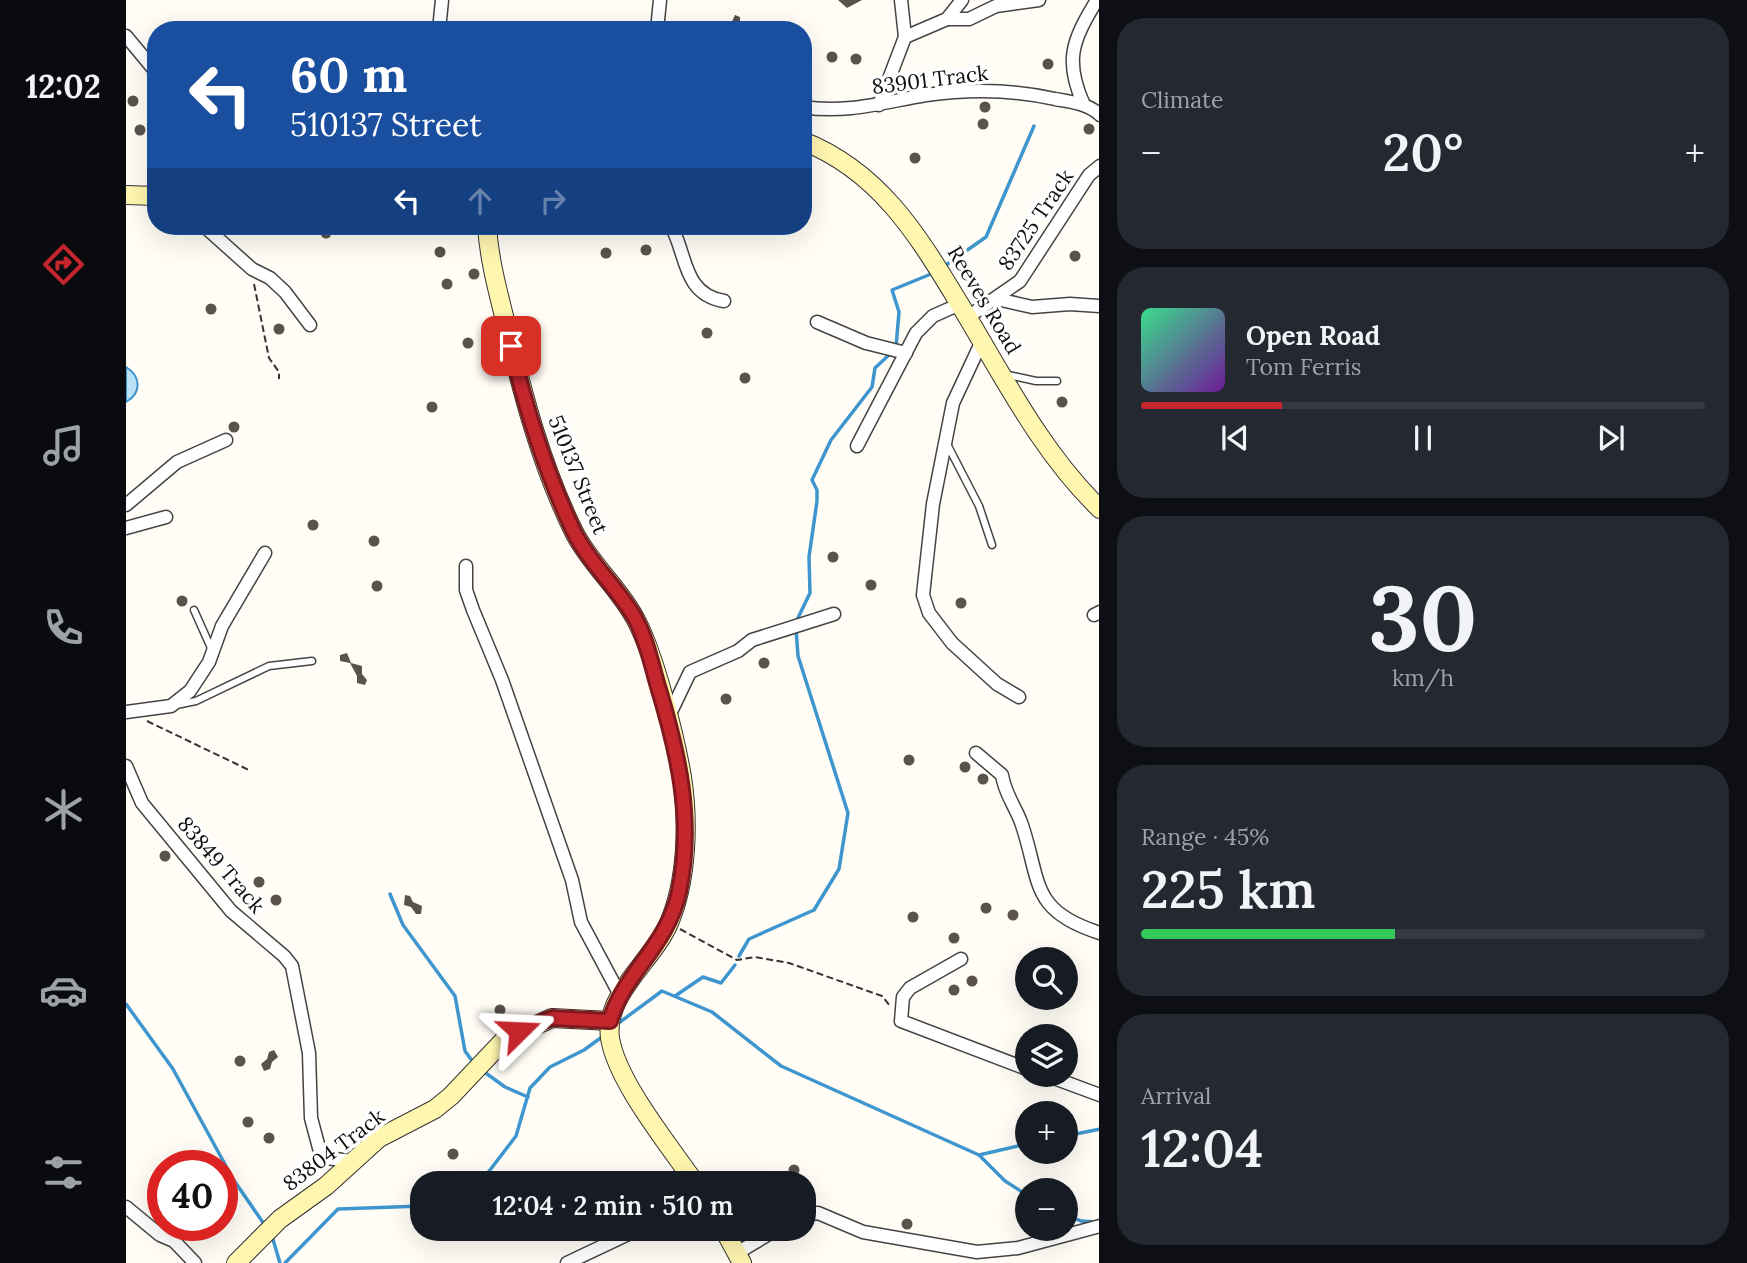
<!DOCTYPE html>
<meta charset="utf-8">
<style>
body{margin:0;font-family:Lora,serif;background:#242831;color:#f1f3f6;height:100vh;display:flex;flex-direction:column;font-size:26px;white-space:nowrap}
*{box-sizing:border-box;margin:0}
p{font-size:23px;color:#9ea1a6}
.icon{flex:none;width:38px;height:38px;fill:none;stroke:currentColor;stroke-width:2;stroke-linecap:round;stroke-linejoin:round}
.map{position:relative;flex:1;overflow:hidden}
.drawer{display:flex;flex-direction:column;gap:18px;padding:18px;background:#0d0f14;width:648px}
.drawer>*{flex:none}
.guide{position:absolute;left:21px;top:21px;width:665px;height:214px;border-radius:28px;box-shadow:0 7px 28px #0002;background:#1a4fa0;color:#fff;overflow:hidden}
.controls{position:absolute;left:889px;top:947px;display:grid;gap:14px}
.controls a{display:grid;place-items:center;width:63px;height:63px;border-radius:50%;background:#171b24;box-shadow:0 7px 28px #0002;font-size:35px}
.speed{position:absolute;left:21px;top:1150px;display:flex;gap:14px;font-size:35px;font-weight:700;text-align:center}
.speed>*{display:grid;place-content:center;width:91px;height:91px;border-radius:50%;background:#171b24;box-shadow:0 7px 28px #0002;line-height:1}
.speed .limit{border:10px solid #d22;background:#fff;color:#111}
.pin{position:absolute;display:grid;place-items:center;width:60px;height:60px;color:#fff;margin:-30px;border-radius:14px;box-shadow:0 4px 10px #0006}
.me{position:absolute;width:77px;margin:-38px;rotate:69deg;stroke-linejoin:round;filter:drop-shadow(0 0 5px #0008)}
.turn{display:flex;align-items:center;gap:24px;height:147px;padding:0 28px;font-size:32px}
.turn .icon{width:91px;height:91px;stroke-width:2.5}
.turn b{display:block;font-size:49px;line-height:60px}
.lanes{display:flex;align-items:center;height:66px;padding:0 28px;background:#0003;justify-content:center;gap:35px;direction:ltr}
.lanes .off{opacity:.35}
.big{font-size:52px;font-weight:600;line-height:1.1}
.drawer .card{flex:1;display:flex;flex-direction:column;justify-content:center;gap:10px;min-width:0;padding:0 24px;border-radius:28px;background:#242831}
.drawer .dial{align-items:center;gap:0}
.dial b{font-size:91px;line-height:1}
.song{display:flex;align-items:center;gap:21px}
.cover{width:84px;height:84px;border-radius:10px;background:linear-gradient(135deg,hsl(150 70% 55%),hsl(280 70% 35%))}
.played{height:7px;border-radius:4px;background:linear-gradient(90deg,#c4262e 25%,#363941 25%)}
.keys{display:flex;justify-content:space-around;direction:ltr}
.heat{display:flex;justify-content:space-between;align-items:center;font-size:38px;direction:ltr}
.charge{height:10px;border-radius:5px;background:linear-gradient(90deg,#34c759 45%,#363941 0)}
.trip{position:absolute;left:284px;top:1171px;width:406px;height:70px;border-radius:28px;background:#171b24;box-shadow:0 7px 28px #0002;font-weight:600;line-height:70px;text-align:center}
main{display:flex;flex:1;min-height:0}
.dock{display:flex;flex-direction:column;width:126px;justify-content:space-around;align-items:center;background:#090b0e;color:#9ea1a6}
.dock .icon{width:49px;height:49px}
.dock .active{color:#c4262e}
.dock b{font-size:32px;color:#f1f3f6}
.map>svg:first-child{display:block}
</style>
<main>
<nav class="dock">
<b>12:02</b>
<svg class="icon active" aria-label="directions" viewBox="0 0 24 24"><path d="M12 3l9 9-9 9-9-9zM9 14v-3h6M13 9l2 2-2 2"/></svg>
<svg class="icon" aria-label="music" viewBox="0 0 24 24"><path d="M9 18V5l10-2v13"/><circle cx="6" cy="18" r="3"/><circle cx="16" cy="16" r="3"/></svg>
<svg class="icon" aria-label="phone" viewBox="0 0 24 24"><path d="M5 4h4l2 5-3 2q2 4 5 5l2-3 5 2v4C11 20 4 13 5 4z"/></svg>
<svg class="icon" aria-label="climate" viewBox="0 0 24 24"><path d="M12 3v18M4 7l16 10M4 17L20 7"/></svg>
<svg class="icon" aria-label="car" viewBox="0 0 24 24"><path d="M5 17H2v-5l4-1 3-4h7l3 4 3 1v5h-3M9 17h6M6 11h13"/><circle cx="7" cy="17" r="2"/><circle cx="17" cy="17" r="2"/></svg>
<svg class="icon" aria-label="filters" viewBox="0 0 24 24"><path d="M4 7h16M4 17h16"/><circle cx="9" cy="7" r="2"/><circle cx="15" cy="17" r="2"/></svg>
</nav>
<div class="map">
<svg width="974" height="1263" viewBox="0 0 974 1263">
<rect width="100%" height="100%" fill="#fffdf5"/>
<!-- water -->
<path fill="#b9e0f7" stroke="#3f96cf" stroke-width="2" d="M 0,367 C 15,376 16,393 0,402 Z"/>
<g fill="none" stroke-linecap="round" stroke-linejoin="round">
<!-- stream -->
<g stroke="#3f96cf" stroke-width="3.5">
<polyline points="820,265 860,237 908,126"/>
<polyline points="770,347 773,312 766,290 805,274"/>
<polyline points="670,622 684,593 683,557 691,501 691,490 686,480 705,440 746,387 749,368 765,353"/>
<polyline points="264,894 277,925 329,996 339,1051 347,1062"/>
<polyline points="613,956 623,939 688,910 713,869 722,813 672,656 670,629"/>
<polyline points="549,996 577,977 595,983 609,965"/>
<polyline points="0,1004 47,1069 107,1179 138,1224"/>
<polyline points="494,1022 536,991 586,1012 655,1066 853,1155 879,1181 901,1195"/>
<polyline points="357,1071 379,1087 402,1097"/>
<polyline points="940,1136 974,1129"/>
<polyline points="853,1155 901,1144"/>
<polyline points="354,1183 390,1136 404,1088 424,1067 458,1050 476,1037"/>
<polyline points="940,1215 955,1221 971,1222"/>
<polyline points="146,1236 154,1263"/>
<polyline points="159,1263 212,1209 296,1206"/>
</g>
</g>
<!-- building -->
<g fill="#5a524d">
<polygon points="712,0 736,0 721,8"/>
<polygon points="609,15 614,17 614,23 608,30 602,30"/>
<circle cx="706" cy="57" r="5.5"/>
<circle cx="730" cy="59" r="5.5"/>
<circle cx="922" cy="64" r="5.5"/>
<circle cx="7" cy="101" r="5.5"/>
<circle cx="859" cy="107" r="5.5"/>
<circle cx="857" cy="124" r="5.5"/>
<circle cx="963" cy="129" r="5.5"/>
<circle cx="14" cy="130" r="5.5"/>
<circle cx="789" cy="158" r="5.5"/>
<circle cx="200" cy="233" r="5.5"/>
<circle cx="520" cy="250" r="5.5"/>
<circle cx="314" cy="252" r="5.5"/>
<circle cx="480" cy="253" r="5.5"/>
<circle cx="949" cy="256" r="5.5"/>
<circle cx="348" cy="274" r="5.5"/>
<circle cx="321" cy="284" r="5.5"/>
<circle cx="85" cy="309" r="5.5"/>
<circle cx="153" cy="329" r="5.5"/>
<circle cx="581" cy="333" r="5.5"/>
<circle cx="342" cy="343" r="5.5"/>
<circle cx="619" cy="378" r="5.5"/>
<circle cx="936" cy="402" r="5.5"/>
<circle cx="306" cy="407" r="5.5"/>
<circle cx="108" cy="427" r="5.5"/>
<circle cx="187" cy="525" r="5.5"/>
<circle cx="248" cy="541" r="5.5"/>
<circle cx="707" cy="557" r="5.5"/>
<circle cx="745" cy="585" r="5.5"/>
<circle cx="251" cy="586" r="5.5"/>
<circle cx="56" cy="601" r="5.5"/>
<circle cx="835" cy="603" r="5.5"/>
<polygon points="221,653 225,663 236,666 236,674 241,680 239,685 231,683 231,676 224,663 214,661 214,655"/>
<circle cx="638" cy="663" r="5.5"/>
<circle cx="600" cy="699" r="5.5"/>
<circle cx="783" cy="760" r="5.5"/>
<circle cx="839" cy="767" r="5.5"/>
<circle cx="857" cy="779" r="5.5"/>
<circle cx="39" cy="856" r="5.5"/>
<circle cx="133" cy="882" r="5.5"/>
<circle cx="150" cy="900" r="5.5"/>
<polygon points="279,895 284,896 287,902 296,906 295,914 290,914 285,907 278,905"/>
<circle cx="860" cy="908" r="5.5"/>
<circle cx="887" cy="915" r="5.5"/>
<circle cx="787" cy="917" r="5.5"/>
<circle cx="828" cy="938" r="5.5"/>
<circle cx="846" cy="981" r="5.5"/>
<circle cx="828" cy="990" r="5.5"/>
<circle cx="374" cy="1010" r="5.5"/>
<polygon points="148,1050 152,1057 146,1062 144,1069 138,1071 135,1064 141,1059 143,1052"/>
<circle cx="114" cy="1061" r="5.5"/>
<circle cx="122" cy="1122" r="5.5"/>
<circle cx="143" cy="1138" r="5.5"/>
<circle cx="327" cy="1154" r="5.5"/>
<circle cx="668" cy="1170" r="5.5"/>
<circle cx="781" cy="1224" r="5.5"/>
</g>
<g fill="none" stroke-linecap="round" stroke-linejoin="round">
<defs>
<g id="lane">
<polyline points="878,374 910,381 931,381"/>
<polyline points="821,444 853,506 866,545"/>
<polyline points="68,610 85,648"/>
<polyline points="50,705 70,701 143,666 186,661"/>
</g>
<g id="street">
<polyline points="821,19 843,19 870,6 913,0"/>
<polyline points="313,30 316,0"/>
<polyline points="531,30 534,0"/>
<polyline points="0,36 30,72"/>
<polyline points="779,37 821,19 836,0"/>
<polyline points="753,105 779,37 775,0"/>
<path d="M 958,105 C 938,61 946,41 971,0"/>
<path d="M 677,107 C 721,114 758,102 800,95 C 844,89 885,89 929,99 C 944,102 962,103 974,115"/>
<polyline points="78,226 126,269 144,278 159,292 184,325"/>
<path d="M 545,226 C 561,253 556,294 598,301"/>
<polyline points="871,299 906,307 944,304 974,306"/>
<polyline points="842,317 894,281 963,175 974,166"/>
<polyline points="691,322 740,343 780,353"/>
<polyline points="856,341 827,403 807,504 797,595 803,613 826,643 871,684 893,697"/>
<polyline points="731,446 790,333 807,316 834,304"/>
<polyline points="0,505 51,462 100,440"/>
<polyline points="0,528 40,517"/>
<polyline points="340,566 340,590 347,610 376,680 446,880 455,922 494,995"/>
<polyline points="968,615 974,612"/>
<polyline points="0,712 45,706 64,691 83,662 96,626 139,553"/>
<polyline points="542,718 564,672 612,651 626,640 708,614"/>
<path d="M 850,753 L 876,775 C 879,795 890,807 896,825 C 915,882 904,911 974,933"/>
<polyline points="0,766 16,803 105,911 158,956 166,966 183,1053 185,1118 193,1148 200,1158 226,1161"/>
<polyline points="835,959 784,988 777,997 775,1021 901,1069"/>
<polyline points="917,1074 974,1095"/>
<polyline points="0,1207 34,1235 48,1241 69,1263"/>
<polyline points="677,1215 692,1213 737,1232 851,1252 892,1248 974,1226"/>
<polyline points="611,1253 653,1228"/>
<polyline points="441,1263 515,1228"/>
</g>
<g id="secondary">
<path d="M 677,141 C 752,171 790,232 830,298 C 874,370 913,450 974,509"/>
<polyline points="0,195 30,196"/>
<path d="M 361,226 C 363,259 372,292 380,324 C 397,396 416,468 449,534 C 466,566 494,589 510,620 C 529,656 549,736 556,777 C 563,822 561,881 543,923 C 527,961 478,994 484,1038 C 491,1082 543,1145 569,1183"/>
<polyline points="597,1228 616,1263"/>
<polyline points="110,1263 154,1219 200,1186 253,1138 309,1109 325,1096 379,1039 426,1018 484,1021"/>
</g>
</defs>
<!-- lane casing -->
<use href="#lane" stroke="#444" stroke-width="9"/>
<!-- street casing -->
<use href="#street" stroke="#444" stroke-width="15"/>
<!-- secondary casing -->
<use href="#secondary" stroke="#333" stroke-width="20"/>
<!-- path -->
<g stroke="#333" stroke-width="2" stroke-dasharray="7 3.5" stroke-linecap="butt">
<polyline points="128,284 143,358 153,372 153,379"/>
<polyline points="21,721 125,771"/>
<polyline points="554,929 611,960 629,957 663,963 756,996 764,1006"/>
</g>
<!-- lane -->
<use href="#lane" stroke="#fff" stroke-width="6"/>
<!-- street -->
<use href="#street" stroke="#fff" stroke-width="12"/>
<!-- secondary -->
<use href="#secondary" stroke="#fff6b0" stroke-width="18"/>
</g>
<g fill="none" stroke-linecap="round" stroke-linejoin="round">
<defs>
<path id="route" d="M 385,346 C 400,410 420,473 448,532 C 464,564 491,587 509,618 C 520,638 525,662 531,683 C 552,752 568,819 553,892 C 541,947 497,974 484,1021 L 426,1018 L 393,1031"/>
</defs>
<!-- route casing -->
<use href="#route" stroke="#7f191e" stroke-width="18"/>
<!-- route -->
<use href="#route" stroke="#c4262e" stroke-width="12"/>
</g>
<g text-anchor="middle" stroke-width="7" stroke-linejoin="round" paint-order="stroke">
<!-- street labels -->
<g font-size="21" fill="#111" stroke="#fff">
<text transform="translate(804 80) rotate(-7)" y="7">83901 Track</text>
<text transform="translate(910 220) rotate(-56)" y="7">83725 Track</text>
<text transform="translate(858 300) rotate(59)" y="7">Reeves Road</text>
<text transform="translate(452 475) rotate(68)" y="7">510137 Street</text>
<text transform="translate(95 865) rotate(49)" y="7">83849 Track</text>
<text transform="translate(208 1150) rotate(-37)" y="7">83804 Track</text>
</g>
</g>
</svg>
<div class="controls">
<a><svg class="icon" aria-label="search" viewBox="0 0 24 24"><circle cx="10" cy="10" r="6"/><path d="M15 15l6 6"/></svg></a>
<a><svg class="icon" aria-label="layers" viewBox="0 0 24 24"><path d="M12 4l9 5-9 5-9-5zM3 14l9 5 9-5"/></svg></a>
<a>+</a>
<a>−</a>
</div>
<div class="speed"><div class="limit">40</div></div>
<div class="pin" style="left:385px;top:346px;background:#d93025"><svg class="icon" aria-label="arrive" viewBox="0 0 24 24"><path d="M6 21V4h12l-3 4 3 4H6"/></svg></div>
<svg class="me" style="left:393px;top:1031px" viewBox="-20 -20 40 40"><path d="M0-17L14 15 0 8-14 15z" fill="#c4262e" stroke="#fff" stroke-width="4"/></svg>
<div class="trip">12:04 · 2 min · 510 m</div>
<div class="guide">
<div class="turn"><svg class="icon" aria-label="left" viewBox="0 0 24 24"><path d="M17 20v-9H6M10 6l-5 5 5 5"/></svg><div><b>60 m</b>510137 Street</div></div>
<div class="lanes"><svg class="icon" aria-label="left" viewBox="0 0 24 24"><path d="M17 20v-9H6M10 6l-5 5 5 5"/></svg><svg class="icon off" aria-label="ahead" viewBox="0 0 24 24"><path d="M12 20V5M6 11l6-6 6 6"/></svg><svg class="icon off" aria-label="right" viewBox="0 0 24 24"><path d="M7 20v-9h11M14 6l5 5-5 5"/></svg></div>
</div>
</div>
<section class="drawer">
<div class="card"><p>Climate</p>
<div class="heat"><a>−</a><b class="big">20°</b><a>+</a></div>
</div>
<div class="card">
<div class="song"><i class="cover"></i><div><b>Open Road</b><p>Tom Ferris</p></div></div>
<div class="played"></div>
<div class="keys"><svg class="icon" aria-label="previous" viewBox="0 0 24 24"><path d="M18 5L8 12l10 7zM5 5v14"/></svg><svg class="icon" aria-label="pause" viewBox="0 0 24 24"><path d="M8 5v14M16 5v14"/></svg><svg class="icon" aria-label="next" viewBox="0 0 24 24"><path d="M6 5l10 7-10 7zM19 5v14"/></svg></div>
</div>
<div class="card dial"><b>30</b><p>km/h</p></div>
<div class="card"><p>Range · 45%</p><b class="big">225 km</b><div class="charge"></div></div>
<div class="card"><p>Arrival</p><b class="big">12:04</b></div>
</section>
</main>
